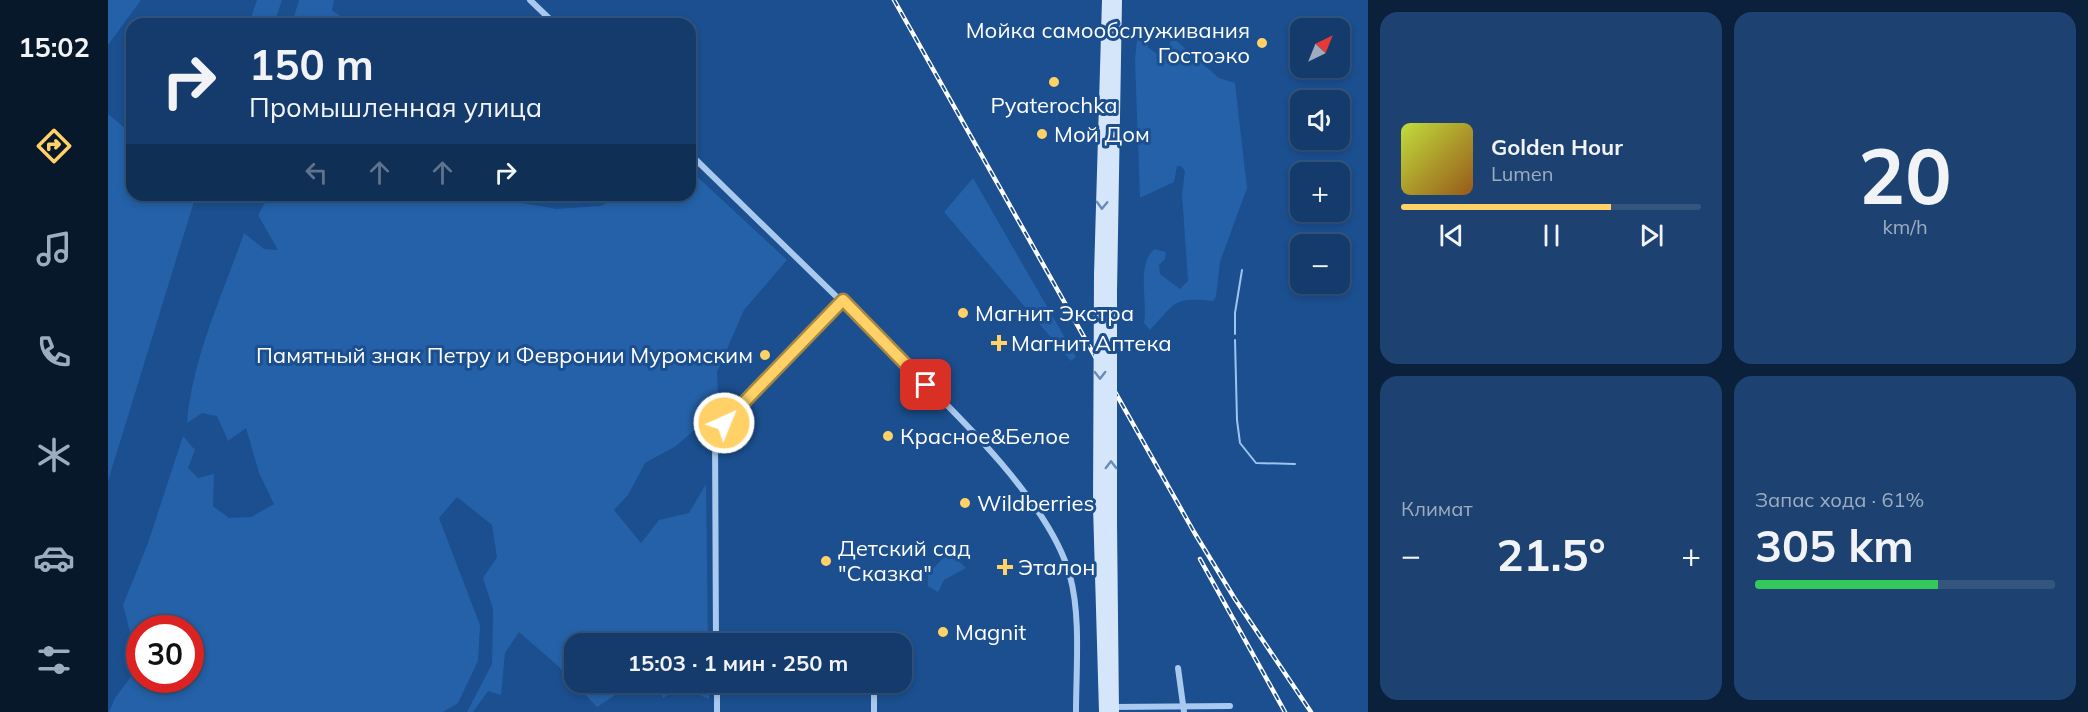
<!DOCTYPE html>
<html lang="ru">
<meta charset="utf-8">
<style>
body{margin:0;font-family:Mulish,sans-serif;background:#1d4271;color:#f1f3f6;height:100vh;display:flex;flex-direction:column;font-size:22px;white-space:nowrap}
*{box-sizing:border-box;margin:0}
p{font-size:20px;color:#9dadc1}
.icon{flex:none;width:33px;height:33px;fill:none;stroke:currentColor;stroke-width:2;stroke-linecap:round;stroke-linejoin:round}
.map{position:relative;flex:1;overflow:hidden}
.side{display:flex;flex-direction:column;gap:12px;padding:12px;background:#0b203b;width:720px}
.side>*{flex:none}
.banner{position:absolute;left:18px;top:18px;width:570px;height:183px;border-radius:18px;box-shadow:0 3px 9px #0003,0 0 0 2px #33557e;background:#143b6b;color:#f1f3f6;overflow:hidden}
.needle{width:39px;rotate:43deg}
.tools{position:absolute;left:1182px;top:18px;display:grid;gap:12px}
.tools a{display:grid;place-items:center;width:60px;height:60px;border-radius:12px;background:#143b6b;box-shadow:0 3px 9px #0003,0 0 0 2px #33557e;font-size:30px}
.speed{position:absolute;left:18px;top:615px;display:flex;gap:12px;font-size:30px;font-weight:700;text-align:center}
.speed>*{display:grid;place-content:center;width:78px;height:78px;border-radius:50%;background:#143b6b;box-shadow:0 3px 9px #0003,0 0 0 2px #33557e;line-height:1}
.speed .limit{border:9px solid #d22;background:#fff;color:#111}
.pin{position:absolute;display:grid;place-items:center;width:51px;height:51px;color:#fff;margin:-26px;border-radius:12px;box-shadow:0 3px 9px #0006}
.me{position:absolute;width:66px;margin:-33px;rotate:44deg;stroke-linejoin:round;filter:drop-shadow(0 0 4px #0008)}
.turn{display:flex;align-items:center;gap:21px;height:126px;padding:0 24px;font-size:27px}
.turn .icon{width:78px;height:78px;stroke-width:2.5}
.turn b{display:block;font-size:42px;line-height:51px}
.lanes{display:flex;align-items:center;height:57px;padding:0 24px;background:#0003;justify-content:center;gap:30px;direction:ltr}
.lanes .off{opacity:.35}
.big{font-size:45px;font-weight:700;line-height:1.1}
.side .widget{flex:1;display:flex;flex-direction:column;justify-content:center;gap:9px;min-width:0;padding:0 21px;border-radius:18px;background:#1d4271}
.side .dial{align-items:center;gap:0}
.dial b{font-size:78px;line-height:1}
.song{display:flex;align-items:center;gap:18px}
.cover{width:72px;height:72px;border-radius:9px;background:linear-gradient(135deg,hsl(70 70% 55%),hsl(30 70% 35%))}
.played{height:6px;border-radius:3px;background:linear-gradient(90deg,#ffd166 70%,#33557e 70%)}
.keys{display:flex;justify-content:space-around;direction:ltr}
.heat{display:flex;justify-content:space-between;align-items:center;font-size:33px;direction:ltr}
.charge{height:9px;border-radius:4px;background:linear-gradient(90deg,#34c759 61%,#33557e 0)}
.side .tiles{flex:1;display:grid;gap:12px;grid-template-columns:repeat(2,1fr)}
.trip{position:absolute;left:456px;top:633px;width:348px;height:60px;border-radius:18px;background:#143b6b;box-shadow:0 3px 9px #0003,0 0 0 2px #33557e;font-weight:700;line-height:60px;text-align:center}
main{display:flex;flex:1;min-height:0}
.menu{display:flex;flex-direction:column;width:108px;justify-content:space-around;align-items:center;background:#08182b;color:#9dadc1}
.menu .icon{width:42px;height:42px}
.menu .on{color:#ffd166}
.menu b{font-size:27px;color:#f1f3f6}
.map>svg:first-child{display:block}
</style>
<main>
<nav class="menu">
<b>15:02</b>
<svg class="icon on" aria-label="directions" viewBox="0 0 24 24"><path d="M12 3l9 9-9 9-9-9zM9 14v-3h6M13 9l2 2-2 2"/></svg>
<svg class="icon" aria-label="music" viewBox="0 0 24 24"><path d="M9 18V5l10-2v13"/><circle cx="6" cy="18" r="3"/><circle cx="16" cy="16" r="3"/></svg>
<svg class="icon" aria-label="phone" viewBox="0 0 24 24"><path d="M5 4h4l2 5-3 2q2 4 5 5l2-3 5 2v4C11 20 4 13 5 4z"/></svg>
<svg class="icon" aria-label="climate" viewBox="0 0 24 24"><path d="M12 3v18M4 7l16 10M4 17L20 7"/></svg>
<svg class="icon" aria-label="car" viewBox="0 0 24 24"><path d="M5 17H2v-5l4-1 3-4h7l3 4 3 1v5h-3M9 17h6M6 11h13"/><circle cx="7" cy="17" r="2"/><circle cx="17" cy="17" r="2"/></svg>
<svg class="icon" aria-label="filters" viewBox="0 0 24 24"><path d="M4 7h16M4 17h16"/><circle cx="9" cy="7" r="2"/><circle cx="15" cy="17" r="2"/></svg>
</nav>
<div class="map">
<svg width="1260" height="712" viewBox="0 0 1260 712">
<rect width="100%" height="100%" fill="#1b4f8f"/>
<!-- green -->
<g fill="#2461a8" fill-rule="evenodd">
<polygon points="0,0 33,0 0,45"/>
<polygon points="149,0 174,0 166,24 141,24"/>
<polygon points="191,0 226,0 224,10 235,18 227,24 184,24"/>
<path d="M 1030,31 L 1034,32 L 1040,47 L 1050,55 L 1059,53 L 1064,37 L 1111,78 L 1127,83 L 1139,188 L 1112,262 L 1108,297 L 1105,301 C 1065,297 1068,302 1042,330 L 1036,323 C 1040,300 1028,267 1046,249 L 1058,252 L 1057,259 L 1051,265 L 1052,274 L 1072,289 L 1080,281 L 1074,194 L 1077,171 L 1073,166 L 1069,166 L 1066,182 L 1032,198 L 1027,59 Z"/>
<polygon points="0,114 24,134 24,195 88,195 0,481"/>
<path d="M 582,170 L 679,260 L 636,310 L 609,372 L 610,391 L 606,413 L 568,446 L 537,463 L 520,495 L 506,510 L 533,543 L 551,520 L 581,513 L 598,484 L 600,643 L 466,644 L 466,682 L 503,683 L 516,689 L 489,707 L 450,666 L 411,632 L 397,653 L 393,695 L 380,691 L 365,712 L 359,712 L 384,664 L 385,609 L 375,578 L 389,557 L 384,525 L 349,497 L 331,518 L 372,625 L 370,661 L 350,703 L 335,712 L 1,712 L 7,698 L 31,666 L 15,605 L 40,543 L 75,436 L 87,450 L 80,468 L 90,478 L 106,474 L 105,506 L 121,518 L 143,517 L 166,504 L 151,473 L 138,428 L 120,441 L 109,416 L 94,413 L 79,423 C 84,358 115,294 136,233 L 156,249 L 170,250 L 150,215 L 161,196 L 176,202 L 178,195 L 392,195 L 397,200 L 448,209 L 492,206 L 515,195 L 582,195 ZM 82,628 L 82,680 L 32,680 L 32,628 Z"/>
<polygon points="865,178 968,357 963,361 836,212"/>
<polygon points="841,552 858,568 836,580 830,592 820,586 820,574"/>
<polygon points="550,683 601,683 601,699 573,687 555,698"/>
</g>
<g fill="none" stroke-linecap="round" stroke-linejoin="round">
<!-- stream -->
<g stroke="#9cc4f0" stroke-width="2">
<polyline points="1127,334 1127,313 1134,270"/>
<polyline points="1127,340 1129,420 1132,443 1148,463 1187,464"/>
</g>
<!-- street -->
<g stroke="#a9c9ee" stroke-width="6">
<polyline points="422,0 447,24"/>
<path d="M 582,154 C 646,216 710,278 774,341 C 832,398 941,497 962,576 C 973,616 968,670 968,712"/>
<polyline points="608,644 607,431 735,300"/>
<polyline points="766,644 766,640"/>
<polyline points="1070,668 1076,712"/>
<polyline points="609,682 609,712"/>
<polyline points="1005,707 1122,706"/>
<polyline points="766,712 766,682"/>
</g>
<!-- secondary -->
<g stroke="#d6e6fa" stroke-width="12">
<polyline points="992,275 1000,0"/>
<polyline points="1003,292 1008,0"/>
<polyline points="991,506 997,712"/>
<polyline points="1003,523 1005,711"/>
</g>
<defs>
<g id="rail">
<polyline points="786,0 1086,532 1127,599 1203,712"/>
<polyline points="1092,559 1177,712"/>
</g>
</defs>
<!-- rail casing -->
<use href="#rail" stroke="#fff" stroke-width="4.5"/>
<!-- rail -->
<use href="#rail" stroke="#1b4f8f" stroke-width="2" stroke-dasharray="7" stroke-linecap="butt"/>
<!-- secondary-bridge -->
<g stroke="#d6e6fa" stroke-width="12">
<polyline points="991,506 992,275"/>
<polyline points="1003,523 1003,292"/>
</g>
</g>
<!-- one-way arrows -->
<defs><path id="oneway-chevron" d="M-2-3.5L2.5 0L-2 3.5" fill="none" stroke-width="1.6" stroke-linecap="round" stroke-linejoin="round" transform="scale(1.5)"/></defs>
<g stroke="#668bba">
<use href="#oneway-chevron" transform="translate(994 205) rotate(92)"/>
<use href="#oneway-chevron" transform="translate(992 375) rotate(90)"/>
<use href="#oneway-chevron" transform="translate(1003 465) rotate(-90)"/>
</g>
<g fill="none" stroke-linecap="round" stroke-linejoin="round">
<defs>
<polyline id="route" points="616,423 735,300 818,385"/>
</defs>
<!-- route casing -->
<use href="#route" stroke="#a68842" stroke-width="15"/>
<!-- route -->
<use href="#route" stroke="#ffd166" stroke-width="10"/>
</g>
<!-- markers -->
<g fill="#ffd166" stroke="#1b4f8f" stroke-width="2">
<circle cx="1154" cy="43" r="6"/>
<circle cx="946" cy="82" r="6"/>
<circle cx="934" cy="134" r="6"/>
<circle cx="855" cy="313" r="6"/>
<path d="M888 334h6v6h6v6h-6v6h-6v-6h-6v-6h6z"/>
<circle cx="657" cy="355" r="6"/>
<circle cx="780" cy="436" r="6"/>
<circle cx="857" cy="503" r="6"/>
<circle cx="718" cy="561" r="6"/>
<path d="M894 558h6v6h6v6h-6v6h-6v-6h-6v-6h6z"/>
<circle cx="835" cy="632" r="6"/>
</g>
<g text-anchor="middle" stroke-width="6" stroke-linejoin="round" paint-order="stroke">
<!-- poi labels -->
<g font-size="22" fill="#fff" stroke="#1b4f8f" text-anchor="start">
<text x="1142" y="38" text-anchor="end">Мойка самообслуживания<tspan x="1142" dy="25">Гостоэко</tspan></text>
<text x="946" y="113" text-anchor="middle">Pyaterochka</text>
<text x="946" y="142">Мой Дом</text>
<text x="867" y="321">Магнит Экстра</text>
<text x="903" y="351">Магнит Аптека</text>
<text x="645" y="363" text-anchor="end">Памятный знак Петру и Февронии Муромским</text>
<text x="792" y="444">Красное&amp;Белое</text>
<text x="869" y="511">Wildberries</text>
<text x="730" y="556">Детский сад<tspan x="730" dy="25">"Сказка"</tspan></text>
<text x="910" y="575">Эталон</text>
<text x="847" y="640">Magnit</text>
</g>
</g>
</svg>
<div class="tools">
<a><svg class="needle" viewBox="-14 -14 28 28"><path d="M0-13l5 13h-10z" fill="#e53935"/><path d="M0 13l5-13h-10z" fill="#9dadc1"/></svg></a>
<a><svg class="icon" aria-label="sound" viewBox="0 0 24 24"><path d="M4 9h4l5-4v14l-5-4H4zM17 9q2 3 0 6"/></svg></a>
<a>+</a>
<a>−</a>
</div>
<div class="speed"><div class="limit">30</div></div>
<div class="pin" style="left:818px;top:385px;background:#d93025"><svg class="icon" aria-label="arrive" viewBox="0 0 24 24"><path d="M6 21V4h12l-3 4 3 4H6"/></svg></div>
<svg class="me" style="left:616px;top:423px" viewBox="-20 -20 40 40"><circle r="17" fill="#ffd166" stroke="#fff" stroke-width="3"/><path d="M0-11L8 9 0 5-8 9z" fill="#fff"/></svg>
<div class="trip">15:03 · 1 мин · 250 m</div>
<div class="banner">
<div class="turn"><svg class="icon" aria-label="right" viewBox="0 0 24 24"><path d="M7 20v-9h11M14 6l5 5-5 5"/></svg><div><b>150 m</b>Промышленная улица</div></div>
<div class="lanes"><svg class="icon off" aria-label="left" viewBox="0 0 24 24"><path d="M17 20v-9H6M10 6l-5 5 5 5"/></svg><svg class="icon off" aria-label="ahead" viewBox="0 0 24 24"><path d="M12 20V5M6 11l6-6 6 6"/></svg><svg class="icon off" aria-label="ahead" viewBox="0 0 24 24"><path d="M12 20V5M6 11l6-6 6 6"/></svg><svg class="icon" aria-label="right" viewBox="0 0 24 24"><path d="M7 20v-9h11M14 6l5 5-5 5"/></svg></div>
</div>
</div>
<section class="side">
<div class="tiles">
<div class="widget">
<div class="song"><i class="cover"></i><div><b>Golden Hour</b><p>Lumen</p></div></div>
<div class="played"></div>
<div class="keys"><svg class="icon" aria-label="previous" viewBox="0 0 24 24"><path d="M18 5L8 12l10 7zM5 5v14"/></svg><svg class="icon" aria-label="pause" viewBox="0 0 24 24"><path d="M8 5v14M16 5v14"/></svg><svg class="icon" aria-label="next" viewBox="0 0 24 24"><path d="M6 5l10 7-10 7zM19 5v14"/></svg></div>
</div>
<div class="widget dial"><b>20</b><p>km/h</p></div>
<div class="widget"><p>Климат</p>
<div class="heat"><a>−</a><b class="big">21.5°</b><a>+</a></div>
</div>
<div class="widget"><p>Запас хода · 61%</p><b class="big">305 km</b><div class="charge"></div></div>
</div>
</section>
</main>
